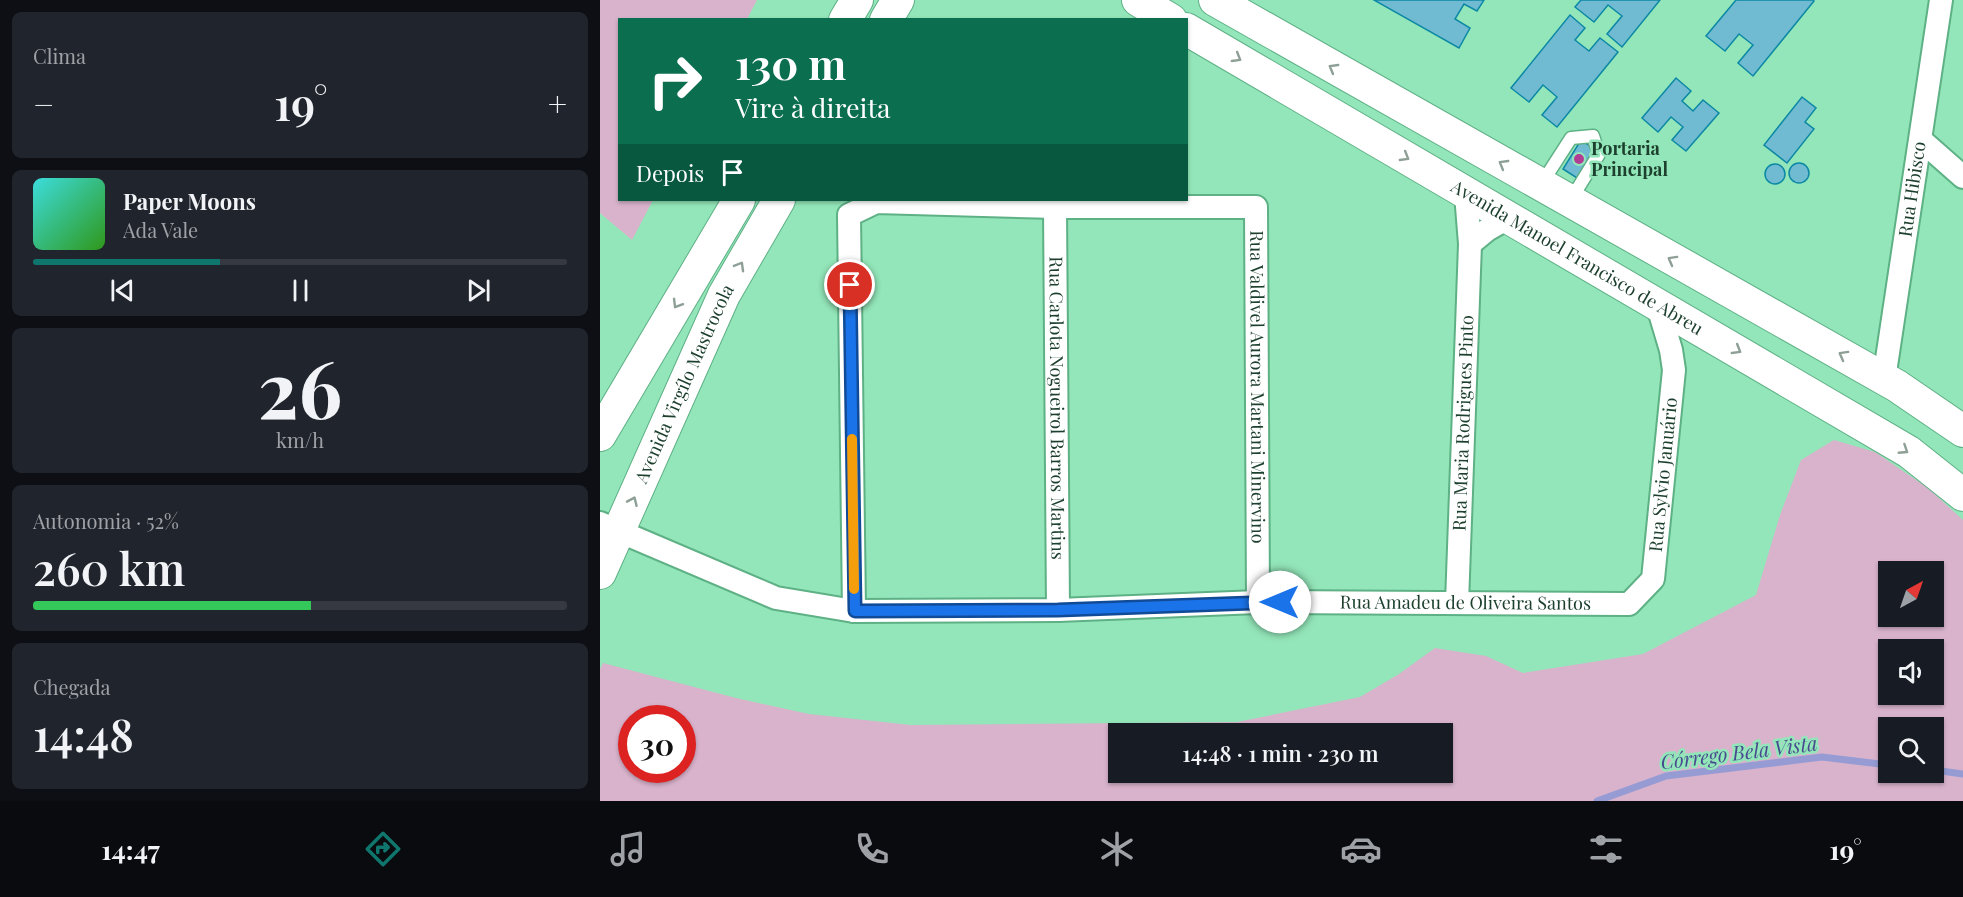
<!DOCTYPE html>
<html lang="pt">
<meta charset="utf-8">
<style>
body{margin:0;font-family:"Playfair Display",serif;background:#20242c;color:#f1f3f6;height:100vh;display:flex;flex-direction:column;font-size:22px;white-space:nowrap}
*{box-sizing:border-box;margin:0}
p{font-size:20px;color:#9ea1a6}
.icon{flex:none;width:33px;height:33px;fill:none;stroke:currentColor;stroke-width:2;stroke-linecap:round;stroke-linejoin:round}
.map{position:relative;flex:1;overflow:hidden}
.panel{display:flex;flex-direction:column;gap:12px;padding:12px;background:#0d0f14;width:600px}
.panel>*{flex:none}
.hud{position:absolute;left:18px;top:18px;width:570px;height:183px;border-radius:0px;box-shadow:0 2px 4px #0004;background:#0b6e4f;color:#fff;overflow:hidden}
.needle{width:39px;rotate:40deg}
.controls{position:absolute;left:1278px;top:561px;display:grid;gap:12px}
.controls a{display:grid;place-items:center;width:66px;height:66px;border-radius:0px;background:#171b24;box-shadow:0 2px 4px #0004;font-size:30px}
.speed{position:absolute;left:18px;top:705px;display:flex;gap:12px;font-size:30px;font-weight:700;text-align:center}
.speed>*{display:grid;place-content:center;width:78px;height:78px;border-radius:50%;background:#171b24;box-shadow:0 2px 4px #0004;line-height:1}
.speed .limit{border:9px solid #d22;background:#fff;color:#111}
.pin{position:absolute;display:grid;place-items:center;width:51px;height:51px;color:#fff;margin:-26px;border:3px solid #fff;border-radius:50%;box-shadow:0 2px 6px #0007}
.me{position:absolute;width:66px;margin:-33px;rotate:270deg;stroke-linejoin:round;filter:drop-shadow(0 0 4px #0008)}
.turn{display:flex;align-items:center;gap:21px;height:126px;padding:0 18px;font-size:27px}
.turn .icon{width:78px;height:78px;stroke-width:2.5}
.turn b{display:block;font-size:42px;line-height:51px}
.then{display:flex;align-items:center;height:57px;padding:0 18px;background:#0003;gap:12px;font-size:22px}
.big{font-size:45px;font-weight:600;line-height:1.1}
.panel .card{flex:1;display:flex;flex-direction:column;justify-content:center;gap:9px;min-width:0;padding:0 21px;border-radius:9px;background:#20242c}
.panel .dial{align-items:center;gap:0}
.dial b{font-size:78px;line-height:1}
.song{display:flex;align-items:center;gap:18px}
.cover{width:72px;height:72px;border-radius:9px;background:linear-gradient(135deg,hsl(180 70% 55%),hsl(110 70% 35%))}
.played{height:6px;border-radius:3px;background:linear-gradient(90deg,#0f766e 35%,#363941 35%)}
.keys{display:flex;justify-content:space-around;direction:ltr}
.heat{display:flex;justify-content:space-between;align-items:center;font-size:33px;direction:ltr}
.charge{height:9px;border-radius:4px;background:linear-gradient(90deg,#34c759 52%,#363941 0)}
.trip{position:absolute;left:508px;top:723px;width:345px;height:60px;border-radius:0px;background:#171b24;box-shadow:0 2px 4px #0004;font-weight:600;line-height:60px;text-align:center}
.menu{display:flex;height:96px;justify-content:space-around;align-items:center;background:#090b0e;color:#9ea1a6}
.menu .icon{width:42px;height:42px}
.menu .selected{color:#0f766e}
.menu b{font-size:27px;color:#f1f3f6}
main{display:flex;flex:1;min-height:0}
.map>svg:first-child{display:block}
</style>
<main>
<section class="panel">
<div class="card"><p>Clima</p>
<div class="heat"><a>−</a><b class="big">19°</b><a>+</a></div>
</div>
<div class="card">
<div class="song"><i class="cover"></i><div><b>Paper Moons</b><p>Ada Vale</p></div></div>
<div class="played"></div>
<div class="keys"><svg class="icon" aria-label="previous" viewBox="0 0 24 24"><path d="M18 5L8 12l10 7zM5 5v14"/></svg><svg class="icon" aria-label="pause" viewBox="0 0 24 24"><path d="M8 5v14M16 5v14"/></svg><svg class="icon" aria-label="next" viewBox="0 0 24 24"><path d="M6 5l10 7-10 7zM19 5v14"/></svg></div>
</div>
<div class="card dial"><b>26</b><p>km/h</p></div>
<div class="card"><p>Autonomia · 52%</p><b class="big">260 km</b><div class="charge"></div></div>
<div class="card"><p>Chegada</p><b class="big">14:48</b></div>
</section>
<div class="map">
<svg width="1363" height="801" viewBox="0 0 1363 801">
<rect width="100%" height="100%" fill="#93e6b9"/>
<!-- green -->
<g fill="#d9b3cc" fill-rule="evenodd">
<polygon points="0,0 157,0 147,19 20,20 20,200 53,200 32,240 0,213"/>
<path d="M 1234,440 L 1275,452 L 1328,488 L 1363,520 L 1363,801 L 0,801 L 0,669 L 3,663 L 136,698 L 209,714 L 311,725 L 637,722 L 760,697 L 799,674 L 835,648 L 886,656 L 923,673 L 1043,654 L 1156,595 L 1180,515 L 1201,460 ZM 1288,572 L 1334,572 L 1334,616 L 1288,616 ZM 1288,650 L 1334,650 L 1334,694 L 1288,694 ZM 32,718 L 82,718 L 82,770 L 32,770 ZM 1288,728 L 1334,728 L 1334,772 L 1288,772 ZM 519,734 L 843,734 L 843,772 L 519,772 Z"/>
</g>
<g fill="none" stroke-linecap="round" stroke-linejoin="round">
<!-- stream -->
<g stroke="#969cd3" stroke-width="7">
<polyline points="1334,770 1363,774"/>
<polyline points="997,801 1066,776 1222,757 1288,765"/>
</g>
</g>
<!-- building -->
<g fill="#71bbd2" stroke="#0c88a4" stroke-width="1.5">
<polygon points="774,0 884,0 877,11 864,4 855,19 870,28 859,48"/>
<polygon points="981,0 1060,0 1022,47 1007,34 1022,16 1008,5 994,22 975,7"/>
<polygon points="1136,0 1213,0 1214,1 1153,76 1138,63 1153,45 1139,34 1125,51 1106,36"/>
<polygon points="970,15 985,28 975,40 989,51 1000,38 1018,52 957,127 942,115 957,97 943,85 929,102 911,88"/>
<polygon points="1076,78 1091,91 1082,101 1093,111 1103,100 1119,113 1086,151 1072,140 1083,127 1071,117 1058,132 1042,118"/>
<polygon points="1202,97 1216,108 1205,122 1214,129 1187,163 1164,145"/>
<polygon points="981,140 995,149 977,178 963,169"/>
<circle cx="1199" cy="173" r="10"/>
<circle cx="1175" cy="174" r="10"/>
</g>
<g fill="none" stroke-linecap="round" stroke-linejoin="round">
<defs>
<polyline id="lane" points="942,183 971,138 993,136 999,154 970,201"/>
<g id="street">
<polyline points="1321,140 1363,177"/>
<path id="s1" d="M 455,207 L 458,610"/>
<polyline points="870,244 887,230 908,218"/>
<path id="s2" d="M 1284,379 L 1341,0"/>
<path id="s3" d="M 0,523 L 176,598 L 254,611 L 458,610 L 658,602 L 1029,604 L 1053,579 L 1074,370 L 1071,350 L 1057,303"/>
<path id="s4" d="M 857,603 L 870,244 L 866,194"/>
<path id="s5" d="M 254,611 L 249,215 L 276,202 L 455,207 L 656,207 L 658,602"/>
</g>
<g id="secondary">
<polyline points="538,0 571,20"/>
<polyline points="615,0 1297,386 1363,431"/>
<polyline points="245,20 257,0"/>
<polyline points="286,20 298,0"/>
<path id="s6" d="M 586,29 L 1309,452 L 1363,495"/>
<polyline points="0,435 139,200"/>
<path id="s7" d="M 0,573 L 124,295 L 179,200"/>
</g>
</defs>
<!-- lane casing -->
<use href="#lane" stroke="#5eb085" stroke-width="15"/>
<!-- street casing -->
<use href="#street" stroke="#5eb085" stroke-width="26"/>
<!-- secondary casing -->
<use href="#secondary" stroke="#5eb085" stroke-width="34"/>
<!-- lane -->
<use href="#lane" stroke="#fff" stroke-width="12"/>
<!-- street -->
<use href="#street" stroke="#fff" stroke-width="22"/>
<!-- secondary -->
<use href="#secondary" stroke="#fff" stroke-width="32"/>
</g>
<!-- one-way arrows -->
<defs><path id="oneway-chevron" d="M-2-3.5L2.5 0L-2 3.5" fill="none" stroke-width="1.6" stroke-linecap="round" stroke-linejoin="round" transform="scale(1.5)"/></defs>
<g stroke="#8ea096">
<use href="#oneway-chevron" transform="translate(637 58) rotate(31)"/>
<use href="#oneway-chevron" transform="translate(733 68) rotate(-150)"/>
<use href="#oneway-chevron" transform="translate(805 157) rotate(31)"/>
<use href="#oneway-chevron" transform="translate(903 164) rotate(-150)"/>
<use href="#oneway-chevron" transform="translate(1072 260) rotate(-151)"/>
<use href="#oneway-chevron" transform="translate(140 266) rotate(-60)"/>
<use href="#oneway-chevron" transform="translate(77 304) rotate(121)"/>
<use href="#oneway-chevron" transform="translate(1137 350) rotate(31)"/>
<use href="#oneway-chevron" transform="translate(1243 355) rotate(-151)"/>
<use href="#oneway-chevron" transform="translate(1304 450) rotate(33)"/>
<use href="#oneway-chevron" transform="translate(33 501) rotate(-66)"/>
</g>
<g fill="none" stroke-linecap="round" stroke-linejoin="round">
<defs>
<polyline id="route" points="250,285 255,611 458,610 680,602"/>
</defs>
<!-- route casing -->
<use href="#route" stroke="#114b97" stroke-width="15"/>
<!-- route -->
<use href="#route" stroke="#1a73e8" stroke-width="10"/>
<!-- slow -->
<polyline stroke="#f59e0b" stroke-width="10" points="252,439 254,589"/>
</g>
<!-- markers -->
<circle fill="#b23d94" stroke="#93e6b9" stroke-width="2" cx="979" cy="159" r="6"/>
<g text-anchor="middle" stroke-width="5" stroke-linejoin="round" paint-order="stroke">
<!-- poi labels -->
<g font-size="18" font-weight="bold" fill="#1d402e" stroke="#93e6b9" text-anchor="start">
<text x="991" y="155">Portaria<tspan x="991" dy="21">Principal</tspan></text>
</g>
<!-- street labels -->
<g font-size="18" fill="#1d402e" stroke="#93e6b9">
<text dy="6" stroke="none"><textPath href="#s2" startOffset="192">Rua Hibisco</textPath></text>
<text dy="6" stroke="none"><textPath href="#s6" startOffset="453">Avenida Manoel Francisco de Abreu</textPath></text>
<text dy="6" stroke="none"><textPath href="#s7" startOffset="207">Avenida Virgílo Mastrocola</textPath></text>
<text dy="6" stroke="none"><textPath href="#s5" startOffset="986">Rua Valdivel Aurora Martani Minervino</textPath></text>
<text dy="6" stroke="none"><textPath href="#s1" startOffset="201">Rua Carlota Nogueirol Barros Martins</textPath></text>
<text dy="6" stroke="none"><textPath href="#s4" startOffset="180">Rua Maria Rodrigues Pinto</textPath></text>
<text dy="6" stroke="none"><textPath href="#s3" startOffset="1185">Rua Sylvio Januário</textPath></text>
<text dy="6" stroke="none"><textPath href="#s3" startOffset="882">Rua Amadeu de Oliveira Santos</textPath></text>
</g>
<!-- water labels -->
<g font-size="20" font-style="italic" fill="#484a8e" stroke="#93e6b9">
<text transform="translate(1139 753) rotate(-7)" y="7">Córrego Bela Vista</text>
</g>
</g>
</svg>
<div class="controls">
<a><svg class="needle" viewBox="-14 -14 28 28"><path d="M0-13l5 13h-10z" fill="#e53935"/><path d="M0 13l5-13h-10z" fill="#9ea1a6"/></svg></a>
<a><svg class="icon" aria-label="sound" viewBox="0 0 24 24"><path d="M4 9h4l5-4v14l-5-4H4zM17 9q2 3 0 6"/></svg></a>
<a><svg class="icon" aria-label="search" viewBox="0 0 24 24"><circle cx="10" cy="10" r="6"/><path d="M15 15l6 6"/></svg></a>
</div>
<div class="speed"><div class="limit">30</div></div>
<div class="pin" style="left:250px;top:285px;background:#d93025"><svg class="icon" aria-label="arrive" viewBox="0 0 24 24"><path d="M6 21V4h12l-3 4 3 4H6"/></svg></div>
<svg class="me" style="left:680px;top:602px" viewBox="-20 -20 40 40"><circle r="19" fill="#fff"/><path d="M0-13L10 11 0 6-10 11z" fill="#1a73e8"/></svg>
<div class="trip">14:48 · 1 min · 230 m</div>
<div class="hud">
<div class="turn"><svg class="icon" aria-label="right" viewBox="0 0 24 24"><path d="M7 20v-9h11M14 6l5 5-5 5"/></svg><div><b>130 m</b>Vire à direita</div></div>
<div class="then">Depois<svg class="icon" aria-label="arrive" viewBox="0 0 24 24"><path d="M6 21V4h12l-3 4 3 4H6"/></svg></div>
</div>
</div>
</main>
<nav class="menu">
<b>14:47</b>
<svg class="icon selected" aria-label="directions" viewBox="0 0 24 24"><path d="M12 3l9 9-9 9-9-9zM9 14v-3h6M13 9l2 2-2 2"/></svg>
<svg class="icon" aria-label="music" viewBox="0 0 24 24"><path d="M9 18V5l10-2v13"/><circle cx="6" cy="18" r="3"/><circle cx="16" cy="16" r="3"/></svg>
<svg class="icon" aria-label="phone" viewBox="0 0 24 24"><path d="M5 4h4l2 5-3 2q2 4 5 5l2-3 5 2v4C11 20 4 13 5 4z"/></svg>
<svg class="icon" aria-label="climate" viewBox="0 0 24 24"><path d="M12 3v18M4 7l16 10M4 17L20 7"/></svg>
<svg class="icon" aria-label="car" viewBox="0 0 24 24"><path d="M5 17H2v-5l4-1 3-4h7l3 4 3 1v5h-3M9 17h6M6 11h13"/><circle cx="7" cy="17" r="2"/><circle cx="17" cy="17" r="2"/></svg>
<svg class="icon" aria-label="filters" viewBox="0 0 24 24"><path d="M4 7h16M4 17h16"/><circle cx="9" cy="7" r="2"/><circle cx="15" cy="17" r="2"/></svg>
<b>19°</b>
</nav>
